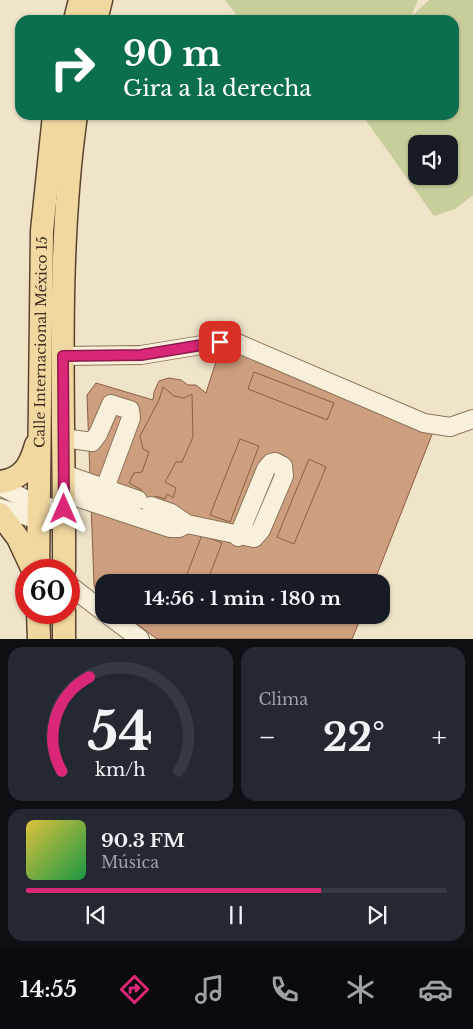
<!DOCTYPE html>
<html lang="es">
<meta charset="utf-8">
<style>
body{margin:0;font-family:"Libre Baskerville",serif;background:#242831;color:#f1f3f6;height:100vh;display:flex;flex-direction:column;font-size:19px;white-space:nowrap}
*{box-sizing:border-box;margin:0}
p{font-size:16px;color:#9ea1a6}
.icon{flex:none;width:28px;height:28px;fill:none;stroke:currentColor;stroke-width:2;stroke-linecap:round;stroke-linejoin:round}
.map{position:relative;height:639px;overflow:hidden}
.panel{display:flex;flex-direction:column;gap:8px;padding:8px;background:#0d0f14;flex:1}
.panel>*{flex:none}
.hud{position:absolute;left:15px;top:15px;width:444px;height:105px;border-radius:15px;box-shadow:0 1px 4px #0004;background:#0b6e4f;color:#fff;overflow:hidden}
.buttons{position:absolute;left:408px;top:135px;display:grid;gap:10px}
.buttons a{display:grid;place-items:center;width:50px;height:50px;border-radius:10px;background:#171b24;box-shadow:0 1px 4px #0004;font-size:25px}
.speed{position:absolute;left:15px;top:559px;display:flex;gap:10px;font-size:25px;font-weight:700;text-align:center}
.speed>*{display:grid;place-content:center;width:65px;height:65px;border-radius:50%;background:#171b24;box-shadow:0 1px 4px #0004;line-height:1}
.speed .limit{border:8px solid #d22;background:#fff;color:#111}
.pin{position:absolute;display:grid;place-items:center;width:42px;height:42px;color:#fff;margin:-21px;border-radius:10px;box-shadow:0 2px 8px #0006}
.me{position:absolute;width:55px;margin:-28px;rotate:0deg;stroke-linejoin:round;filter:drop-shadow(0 0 4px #0008)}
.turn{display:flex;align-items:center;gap:18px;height:105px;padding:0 25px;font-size:22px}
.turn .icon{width:65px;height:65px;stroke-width:2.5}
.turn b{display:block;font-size:35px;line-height:42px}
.big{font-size:38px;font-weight:700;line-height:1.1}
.panel .tile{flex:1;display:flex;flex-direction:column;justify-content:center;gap:8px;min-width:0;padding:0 18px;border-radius:15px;background:#242831}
.panel .dial{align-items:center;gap:0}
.dial svg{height:130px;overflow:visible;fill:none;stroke:#363941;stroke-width:7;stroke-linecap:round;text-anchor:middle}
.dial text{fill:#f1f3f6;stroke:none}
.song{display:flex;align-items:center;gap:15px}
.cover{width:60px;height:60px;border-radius:8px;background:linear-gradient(135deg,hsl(50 70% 55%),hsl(140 70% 35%))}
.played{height:5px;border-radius:2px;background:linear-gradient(90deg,#db2777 70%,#363941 70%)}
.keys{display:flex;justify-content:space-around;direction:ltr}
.heat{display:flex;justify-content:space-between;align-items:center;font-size:28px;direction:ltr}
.panel .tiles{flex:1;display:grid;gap:8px;grid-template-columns:1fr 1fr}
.tile:last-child{grid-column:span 2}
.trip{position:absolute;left:95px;top:574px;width:295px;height:50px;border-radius:15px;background:#171b24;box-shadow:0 1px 4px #0004;font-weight:700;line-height:50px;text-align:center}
.dock{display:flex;height:80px;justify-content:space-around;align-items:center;background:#090b0e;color:#9ea1a6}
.dock .icon{width:35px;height:35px}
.dock .on{color:#db2777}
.dock b{font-size:22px;color:#f1f3f6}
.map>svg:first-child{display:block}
</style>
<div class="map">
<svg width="473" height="639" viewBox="0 0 473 639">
<rect width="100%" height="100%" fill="#efe3c8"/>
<!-- green -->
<path fill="#c8ce9b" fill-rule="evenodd" d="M 225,0 L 418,0 L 411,17 L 429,0 L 473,0 L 473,195 L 455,209 L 434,216 L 362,115 L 454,115 L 454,20 L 240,20 ZM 416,144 L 449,144 L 449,176 L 416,176 Z"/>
<!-- building -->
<g fill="#cd9f7e" stroke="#8b5f42">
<polygon points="225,346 433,432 374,582 104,582 104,599 97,595 94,584 87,395 96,383 153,400 154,392 159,381 169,378 181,380 188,385 196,385 206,393 220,349"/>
<polygon points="254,372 334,403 327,420 248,389"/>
<polygon points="163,387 174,396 184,398 192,394 193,437 182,462 176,462 165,482 176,488 173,498 167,494 165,499 156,496 148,512 135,506 142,490 129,483 134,473 142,472 149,452 143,449 140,436 159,400"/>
<polygon points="240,439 259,446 230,522 210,515"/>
<polygon points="309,459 326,467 294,544 277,537"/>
<polygon points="202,535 222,543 207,582 184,582"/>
<polygon points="125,615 362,615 352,639 157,639"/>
</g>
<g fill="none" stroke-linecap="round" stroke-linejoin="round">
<defs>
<g id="minor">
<polyline points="63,356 141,355 220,342 237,343 424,423 450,427 473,419"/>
<polyline points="64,438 92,442 98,434 111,404 130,410 131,418 105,488"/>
<polyline points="64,474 138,500"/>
<polyline points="0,486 39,506 64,509"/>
<polyline points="64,493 170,528 179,528 187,524"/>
<polyline points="151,506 171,513 187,524 254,538 261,530 284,476 283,466 275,462 271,463 266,469 238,537"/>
<polyline points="0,508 39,520 64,520"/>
<polyline points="69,585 104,612"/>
<polyline points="108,615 140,639"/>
</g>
<g id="major">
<polyline points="75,20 80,0"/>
<polyline points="96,20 101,0"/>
<path d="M 0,482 C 23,479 30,466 36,445"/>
<polyline points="0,514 18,538 33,570"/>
<path id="s1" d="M 38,570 L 42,231 L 54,115"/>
<path d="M 64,570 C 65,419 55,265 76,115"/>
<polyline points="38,612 39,639"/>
<polyline points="64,639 64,612"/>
</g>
</defs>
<!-- minor casing -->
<use href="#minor" stroke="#8b755c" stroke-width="20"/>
<!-- major casing -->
<use href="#major" stroke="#594330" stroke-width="25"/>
<!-- minor -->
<use href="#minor" stroke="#f9f0db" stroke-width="18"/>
<!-- major -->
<use href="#major" stroke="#f1d8a0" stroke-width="22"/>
</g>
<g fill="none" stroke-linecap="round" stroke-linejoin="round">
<defs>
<polyline id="route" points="64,509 63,356 141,355 220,342"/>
</defs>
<!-- route casing -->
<use href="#route" stroke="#8e194d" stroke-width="12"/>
<!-- route -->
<use href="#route" stroke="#db2777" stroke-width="9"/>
</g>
<g text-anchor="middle" stroke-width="5" stroke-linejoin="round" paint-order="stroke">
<!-- street labels -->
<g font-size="14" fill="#3c2d20" stroke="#f6edd7">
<text dy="5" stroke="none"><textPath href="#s1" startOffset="228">Calle Internacional México 15</textPath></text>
</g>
</g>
</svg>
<div class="buttons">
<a><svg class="icon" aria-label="sound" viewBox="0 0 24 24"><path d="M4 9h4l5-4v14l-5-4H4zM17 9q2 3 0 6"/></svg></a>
</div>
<div class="speed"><div class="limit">60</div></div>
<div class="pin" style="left:220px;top:342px;background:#d93025"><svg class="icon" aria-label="arrive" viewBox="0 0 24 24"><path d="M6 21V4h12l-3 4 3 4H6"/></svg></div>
<svg class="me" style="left:64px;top:509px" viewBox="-20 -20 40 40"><path d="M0-17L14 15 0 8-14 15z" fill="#db2777" stroke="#fff" stroke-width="4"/></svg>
<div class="trip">14:56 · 1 min · 180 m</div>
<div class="hud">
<div class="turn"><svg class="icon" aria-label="right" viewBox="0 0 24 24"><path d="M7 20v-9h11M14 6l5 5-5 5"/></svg><div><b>90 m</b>Gira a la derecha</div></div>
</div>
</div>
<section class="panel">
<div class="tiles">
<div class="tile dial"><svg viewBox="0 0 100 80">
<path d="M14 69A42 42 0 1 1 86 69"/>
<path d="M14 69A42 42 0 0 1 31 11" stroke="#db2777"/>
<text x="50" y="56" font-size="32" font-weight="700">54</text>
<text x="50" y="72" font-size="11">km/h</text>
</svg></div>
<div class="tile"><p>Clima</p>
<div class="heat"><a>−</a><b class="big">22°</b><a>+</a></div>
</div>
<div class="tile">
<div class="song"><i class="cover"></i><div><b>90.3 FM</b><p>Música</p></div></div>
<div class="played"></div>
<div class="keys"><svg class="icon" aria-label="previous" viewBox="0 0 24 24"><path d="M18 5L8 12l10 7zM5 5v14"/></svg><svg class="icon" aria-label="pause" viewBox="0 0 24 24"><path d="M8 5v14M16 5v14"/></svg><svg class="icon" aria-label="next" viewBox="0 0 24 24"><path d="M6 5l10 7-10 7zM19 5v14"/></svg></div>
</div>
</div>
</section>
<nav class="dock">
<b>14:55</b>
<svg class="icon on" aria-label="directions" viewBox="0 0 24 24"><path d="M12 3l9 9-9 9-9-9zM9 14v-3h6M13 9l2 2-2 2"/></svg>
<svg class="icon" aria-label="music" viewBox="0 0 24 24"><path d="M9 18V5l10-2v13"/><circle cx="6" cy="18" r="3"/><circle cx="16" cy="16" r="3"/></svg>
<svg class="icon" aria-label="phone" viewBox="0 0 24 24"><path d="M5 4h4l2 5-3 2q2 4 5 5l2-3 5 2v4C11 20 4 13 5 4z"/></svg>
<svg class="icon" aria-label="climate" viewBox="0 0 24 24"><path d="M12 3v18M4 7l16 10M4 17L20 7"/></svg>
<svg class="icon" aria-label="car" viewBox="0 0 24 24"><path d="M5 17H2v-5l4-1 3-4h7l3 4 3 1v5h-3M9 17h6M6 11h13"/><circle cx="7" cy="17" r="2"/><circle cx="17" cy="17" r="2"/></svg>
</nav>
